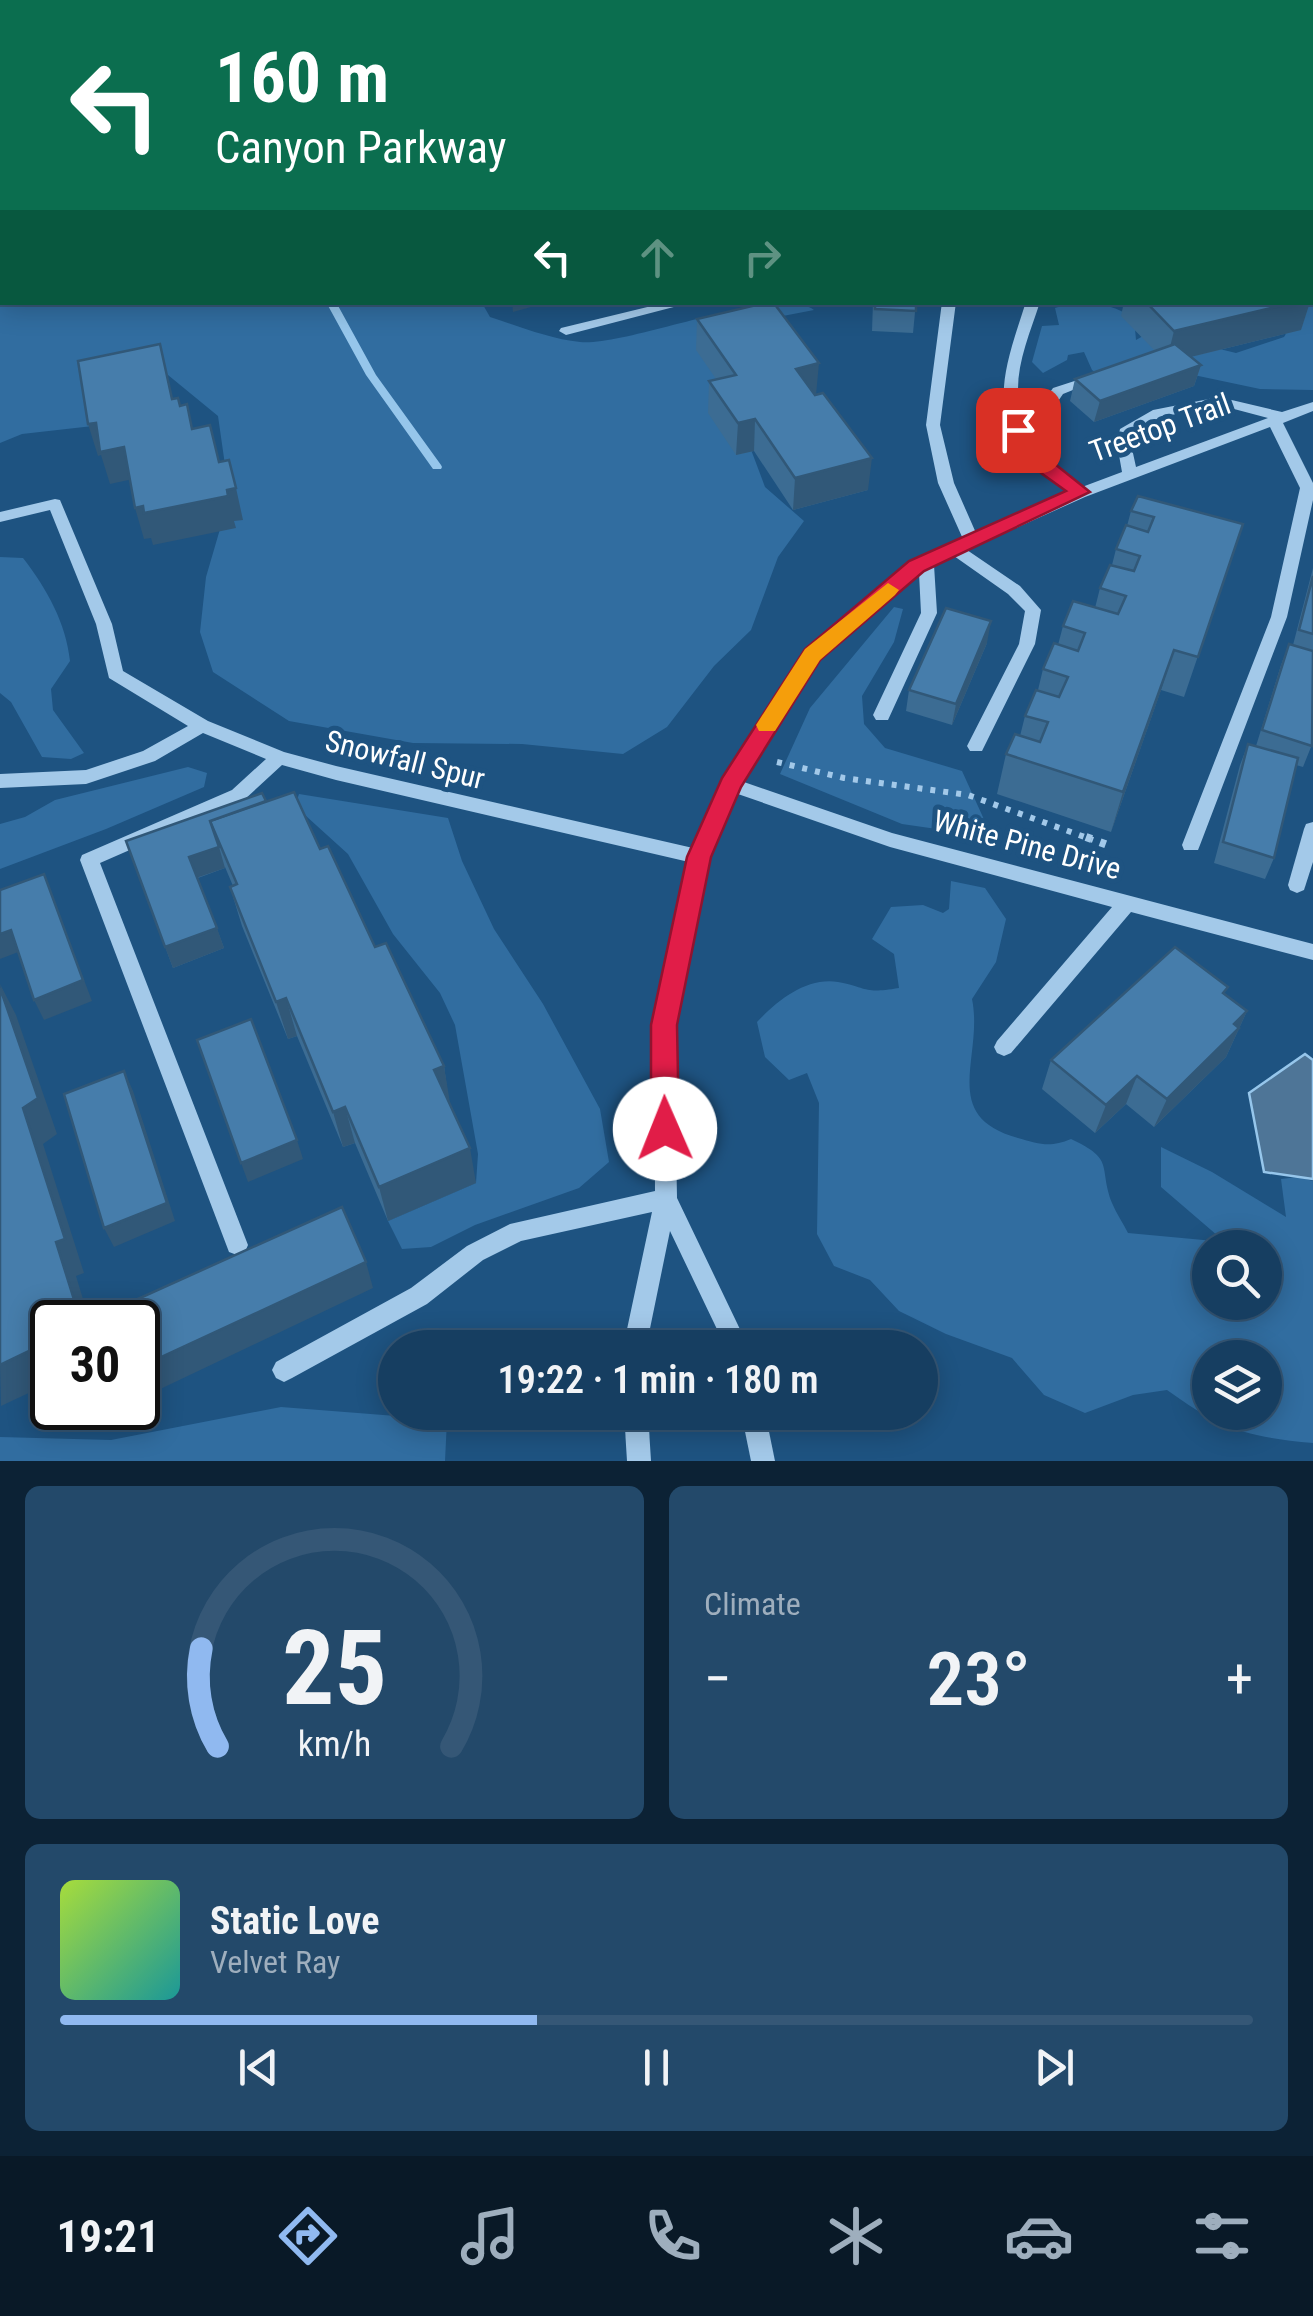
<!DOCTYPE html>
<meta charset="utf-8">
<style>
body{margin:0;font-family:"Roboto Condensed",sans-serif;background:#23496a;color:#f1f3f6;height:100vh;display:flex;flex-direction:column;font-size:38px;white-space:nowrap}
*{box-sizing:border-box;margin:0}
p{font-size:32px;color:#9eaebd}
.icon{flex:none;width:55px;height:55px;fill:none;stroke:currentColor;stroke-width:2;stroke-linecap:round;stroke-linejoin:round}
.map{position:relative;height:1461px;overflow:hidden}
.side{display:flex;flex-direction:column;gap:25px;padding:25px;background:#0c2235;flex:1}
.side>*{flex:none}
.banner{position:absolute;left:0px;top:0px;width:1315px;height:305px;box-shadow:0 5px 25px #0003,0 0 0 2px #355776;background:#0b6e4f;color:#fff;overflow:hidden}
.fabs{position:absolute;left:1192px;top:1230px;display:grid;gap:20px}
.fabs a{display:grid;place-items:center;width:90px;height:90px;border-radius:50%;background:#163e61;box-shadow:0 5px 25px #0003,0 0 0 2px #355776;font-size:50px}
.speed{position:absolute;left:30px;top:1300px;display:flex;gap:20px;font-size:50px;font-weight:700;text-align:center}
.speed>*{display:grid;place-content:center;width:130px;height:130px;border-radius:50%;background:#163e61;box-shadow:0 5px 25px #0003,0 0 0 2px #355776;line-height:1}
.speed .limit{border:5px solid #111;border-radius:15px;background:#fff;color:#111}
.pin{position:absolute;display:grid;place-items:center;width:85px;height:85px;color:#fff;margin:-42px;border-radius:20px;box-shadow:0 5px 15px #0006}
.me{position:absolute;width:110px;margin:-55px;rotate:359deg;stroke-linejoin:round;filter:drop-shadow(0 0 8px #0008)}
.turn{display:flex;align-items:center;gap:35px;height:210px;padding:0 50px;font-size:45px}
.turn .icon{width:130px;height:130px;stroke-width:2.5}
.turn b{display:block;font-size:70px;line-height:85px}
.lanes{display:flex;align-items:center;height:95px;padding:0 50px;background:#0003;justify-content:center;gap:50px;direction:ltr}
.lanes .off{opacity:.35}
.big{font-size:75px;font-weight:600;line-height:1.1}
.side .tile{flex:1;display:flex;flex-direction:column;justify-content:center;gap:15px;min-width:0;padding:0 35px;border-radius:15px;background:#23496a}
.side .dial{align-items:center;gap:0}
.dial svg{height:260px;overflow:visible;fill:none;stroke:#355776;stroke-width:7;stroke-linecap:round;text-anchor:middle}
.dial text{fill:#f1f3f6;stroke:none}
.song{display:flex;align-items:center;gap:30px}
.cover{width:120px;height:120px;border-radius:15px;background:linear-gradient(135deg,hsl(80 70% 55%),hsl(180 70% 35%))}
.played{height:10px;border-radius:5px;background:linear-gradient(90deg,#90b9f0 40%,#355776 40%)}
.keys{display:flex;justify-content:space-around;direction:ltr}
.heat{display:flex;justify-content:space-between;align-items:center;font-size:55px;direction:ltr}
.side .tiles{flex:1;display:grid;gap:25px;grid-template-columns:1fr 1fr}
.tile:last-child{grid-column:span 2}
.trip{position:absolute;left:378px;top:1330px;width:560px;height:100px;border-radius:50px;background:#163e61;box-shadow:0 5px 25px #0003,0 0 0 2px #355776;font-weight:600;line-height:100px;text-align:center}
.tabs{display:flex;height:160px;justify-content:space-around;align-items:center;background:#091927;color:#9eaebd}
.tabs .icon{width:70px;height:70px}
.tabs .active{color:#90b9f0}
.tabs b{font-size:45px;color:#f1f3f6}
.map>svg:first-child{display:block}
</style>
<div class="map">
<svg width="1313" height="1461" viewBox="0 0 1313 1461">
<rect width="100%" height="100%" fill="#1e5381"/>
<!-- green -->
<g fill="#316da0" fill-rule="evenodd">
<path d="M 0,0 L 910,2 L 2,2 L 2,302 L 482,303 L 490,317 C 518,326 550,339 580,342 C 627,347 779,283 814,310 L 747,323 L 709,338 L 765,487 L 804,521 L 778,557 L 751,630 L 714,666 L 667,727 L 623,754 L 522,744 L 413,743 L 289,721 L 213,672 L 200,632 L 206,577 L 225,512 L 225,465 L 218,416 L 168,375 L 93,389 L 93,426 L 22,434 L 0,443 Z"/>
<path d="M 1313,231 L 1313,390 L 1260,389 L 1189,374 L 1106,380 L 1092,370 L 1084,352 L 1068,355 L 1067,360 L 1043,373 L 1032,362 L 1042,326 L 1059,325 L 1055,308 C 1083,299 1109,302 1134,318 L 1136,340 L 1150,332 L 1236,353 L 1284,337 L 1290,327 L 1259,303 L 1312,302 Z"/>
<path d="M 0,557 L 23,558 C 47,589 66,623 70,661 L 51,689 L 53,710 L 84,753 L 71,759 L 42,757 L 11,702 L 0,693 Z"/>
<polygon points="894,607 903,609 894,642 862,696 864,724 885,748 962,771 992,837 902,824 780,774 810,708"/>
<polygon points="188,767 207,773 204,787 106,829 0,869 0,824 25,817 55,800"/>
<polygon points="299,794 448,818 462,861 494,929 543,1004 600,1109 609,1162 579,1188 475,1225 431,1247 402,1249 388,1221 476,1183 478,1154 455,1025 440,993 393,934 348,854 295,806"/>
<path d="M 951,881 L 985,888 L 1006,919 L 996,962 L 972,999 C 984,1057 938,1116 1018,1138 C 1039,1144 1050,1148 1071,1139 C 1116,1160 1098,1166 1112,1203 C 1116,1213 1123,1223 1128,1233 L 1225,1242 L 1161,1187 L 1161,1147 L 1212,1172 L 1286,1217 L 1281,1179 L 1298,1177 L 1313,1181 L 1313,1443 C 1247,1437 1221,1429 1167,1390 L 1133,1395 L 1085,1413 L 1044,1395 L 1012,1358 L 946,1334 L 899,1311 L 870,1280 L 834,1266 L 817,1234 L 819,1103 L 807,1073 L 789,1080 L 765,1057 L 757,1022 C 777,1001 806,977 838,982 C 869,988 863,994 899,988 L 894,954 L 872,939 L 891,907 L 923,905 L 943,913 L 949,909 ZM 1210,1248 L 1265,1248 L 1265,1302 L 1210,1302 ZM 1210,1358 L 1265,1358 L 1265,1412 L 1210,1412 Z"/>
<polygon points="281,1407 447,1420 445,1461 0,1461 0,1437 111,1440"/>
</g>
<!-- water -->
<polygon fill="#4e7597" stroke="#96c6eb" stroke-width="2.5" points="1305,1054 1313,1060 1313,1179 1264,1172 1249,1093"/>
<g fill="none" stroke-linecap="round" stroke-linejoin="round">
<!-- stream -->
<polygon fill="#96c6eb" fill-rule="evenodd" points="326,302 336,302 376,375 441,465 442,467 441,469 433,469 366,375"/>
<!-- path-far1 -->
<polyline stroke="#a3c9e9" stroke-width="6" stroke-dasharray="5 8" stroke-linecap="butt" points="777,762 844,778 968,795 1093,840"/>
<!-- path -->
<polyline stroke="#a3c9e9" stroke-width="8" stroke-dasharray="6 9" stroke-linecap="butt" points="1086,837 1113,847"/>
<!-- minor -->
<g fill="#a3c9e9" fill-rule="evenodd">
<polygon points="2,140 2,151 0,152 0,141"/>
<rect x="1312" y="208" width="1" height="8"/>
<polygon points="668,302 693,302 566,335 559,331 561,328"/>
<path d="M 942,302 L 956,302 L 940,425 L 954,483 L 976,533 L 1069,492 C 986,426 995,395 1026,302 L 1040,302 C 1026,345 1007,384 1026,427 L 1053,388 L 1093,375 L 1100,379 L 1063,394 L 1033,438 L 1059,467 L 1082,487 L 1122,472 L 1117,444 L 1120,429 L 1153,410 L 1219,397 L 1282,412 L 1313,402 L 1313,411 L 1283,423 L 1313,483 L 1313,500 L 1287,617 L 1200,845 L 1198,850 L 1184,850 L 1182,845 L 1271,617 L 1300,488 L 1270,427 L 1085,497 L 967,550 L 1020,586 L 1041,610 L 1035,644 L 982,751 L 970,751 L 967,746 L 1019,644 L 1025,611 L 1008,594 L 954,556 L 934,565 L 937,613 L 888,720 L 876,720 L 873,715 L 921,613 L 919,573 L 818,658 L 741,781 L 892,833 L 1313,944 L 1313,960 L 1131,912 L 1011,1053 L 1004,1056 L 997,1053 L 994,1047 L 997,1041 L 1112,907 L 890,847 L 735,793 L 708,857 L 674,1025 L 677,1198 L 749,1348 L 726,1348 L 670,1231 L 646,1348 L 623,1348 L 652,1212 L 521,1241 L 483,1260 L 427,1304 L 292,1378 L 284,1382 L 276,1378 L 272,1370 L 276,1362 L 411,1288 L 467,1246 L 510,1224 L 655,1191 L 654,1025 L 689,862 L 336,780 L 282,765 L 244,800 L 100,863 L 248,1245 L 245,1252 L 237,1255 L 229,1252 L 80,860 L 82,855 L 232,790 L 266,759 L 203,733 L 155,761 L 86,784 L 0,788 L 0,774 L 86,770 L 143,751 L 188,726 L 109,678 L 96,624 L 50,510 L 0,522 L 0,512 L 55,499 L 60,500 L 112,624 L 123,671 L 208,721 L 284,752 L 336,766 L 693,848 L 724,779 L 806,650 L 911,562 L 963,539 L 938,483 L 926,425 ZM 1219,405 L 1268,418 L 1136,467 L 1131,444 L 1134,431 L 1162,417 Z"/>
<polygon points="1313,822 1313,862 1304,890 1297,893 1290,890 1288,885 1304,829 1306,824"/>
<polygon points="624,1412 648,1412 651,1461 627,1461"/>
<polygon points="741,1412 765,1412 775,1461 751,1461"/>
</g>
</g>
<!-- wall -->
<g fill="#3c6c93">
<rect x="929" y="0" width="160" height="2"/>
<polygon points="1181,0 1313,0 1313,34 1312,2 1180,2"/>
<polygon points="873,302 916,302 913,333 872,331"/>
<polygon points="990,302 1010,302 1009,307 990,306"/>
<polygon points="1124,302 1310,302 1301,330 1191,357 1201,365 1194,386 1094,422 1070,401 1075,379 1155,351 1121,316"/>
<polygon points="697,319 816,395 868,490 793,510 754,451 736,455 708,413 709,381 716,379 696,350"/>
<polygon points="1131,511 1243,524 1184,697 1161,690 1111,832 997,794 1006,754 1020,736 1025,716 1038,690 1043,669 1058,645 1063,626 1095,608 1100,588 1112,565 1116,549 1127,526"/>
<polygon points="1313,568 1313,742 1303,767 1296,765 1274,858 1265,879 1214,863 1240,765 1248,744 1256,746 1281,665 1289,644 1293,645"/>
<polygon points="987,643 952,725 906,711 909,690"/>
<polygon points="266,801 320,849 375,947 444,1066 449,1103 476,1183 388,1221 355,1143 343,1147 297,1036 288,1039 242,926 230,887 233,886 225,867 225,868 198,878 224,948 173,968 126,841"/>
<polygon points="1225,994 1247,1011 1226,1057 1154,1127 1126,1104 1095,1133 1042,1089 1051,1060"/>
</g>
<!-- shaded-wall -->
<g fill="#315878">
<polygon points="512,302 549,302 513,312"/>
<polygon points="1297,302 1310,302 1301,330 1166,363 1174,331"/>
<polygon points="819,363 816,395 794,400 796,369"/>
<polygon points="1201,365 1194,386 1094,422 1100,401"/>
<polygon points="755,419 754,451 736,455 738,423"/>
<polygon points="96,423 124,447 133,479 110,484 101,455 98,456 88,424"/>
<polygon points="872,458 868,490 793,510 795,478"/>
<polygon points="236,488 243,520 234,521 236,528 153,545 151,538 144,539 135,508"/>
<polygon points="991,621 987,643 952,725 956,704"/>
<polygon points="1174,650 1161,690 1111,832 1123,792"/>
<polygon points="219,847 225,868 196,878 189,857"/>
<polygon points="44,874 92,1001 44,1020 34,1000"/>
<polygon points="217,928 224,948 173,968 165,947"/>
<polygon points="11,930 21,951 0,959 0,934"/>
<polygon points="0,984 16,1015 57,1134 43,1144 84,1273 76,1276 90,1322 81,1322 56,1242 23,1108"/>
<polygon points="286,998 297,1036 288,1039 276,1002"/>
<polygon points="1247,1011 1226,1057 1154,1127 1167,1099"/>
<polygon points="444,1066 450,1103 441,1106 434,1070"/>
<polygon points="124,1071 133,1091 175,1221 114,1247 104,1228"/>
<polygon points="1137,1076 1126,1104 1095,1133 1106,1105"/>
<polygon points="345,1107 355,1143 343,1147 333,1112"/>
<polygon points="297,1140 303,1159 248,1182 241,1163"/>
<polygon points="470,1148 476,1183 388,1221 379,1187"/>
<polygon points="366,1262 373,1288 154,1392 140,1367"/>
<polygon points="52,1340 52,1382 1,1406 0,1365"/>
</g>
<!-- building -->
<g fill="#467dab" stroke="#315878" stroke-width="2.5">
<polygon points="1221,0 1313,0 1313,5 1312,2"/>
<polygon points="1312,87 1313,87 1312,150"/>
<polygon points="769,302 773,302 819,363 796,369 815,395 823,393 872,458 795,478 755,419 738,423 709,381 736,375 697,319"/>
<polygon points="875,302 916,302 916,311 875,309"/>
<polygon points="1146,302 1297,302 1174,331"/>
<polygon points="160,344 172,399 178,398 180,406 187,404 192,429 210,425 219,462 229,460 236,488 227,490 228,496 144,513 143,506 135,508 124,447 100,452 96,423 88,424 78,361"/>
<polygon points="1175,344 1201,365 1100,401 1075,379"/>
<polygon points="1138,496 1243,524 1198,657 1174,650 1123,792 1006,754 1015,734 1040,742 1048,722 1025,716 1036,690 1059,697 1068,677 1043,669 1054,643 1078,651 1085,633 1063,626 1073,601 1118,614 1126,596 1100,588 1110,565 1134,571 1140,556 1116,549 1126,525 1148,532 1154,517 1131,511"/>
<polygon points="1313,576 1313,634 1299,630"/>
<polygon points="946,608 991,621 956,704 909,690"/>
<polygon points="1289,644 1313,651 1312,746 1262,730"/>
<polygon points="1248,744 1298,758 1274,858 1223,842"/>
<polygon points="294,792 320,849 328,846 375,947 386,943 444,1066 434,1070 470,1148 379,1187 345,1107 333,1112 286,998 276,1002 230,887 237,884 210,821"/>
<polygon points="262,793 266,801 210,821 219,847 189,857 217,928 165,947 126,841"/>
<polygon points="44,874 83,980 34,1000 11,930 0,934 0,890"/>
<polygon points="1175,947 1228,987 1223,993 1247,1011 1234,1024 1239,1028 1167,1099 1137,1076 1106,1105 1051,1060"/>
<polygon points="0,988 38,1098 23,1108 65,1239 56,1242 81,1322 52,1322 52,1340 0,1365"/>
<polygon points="251,1019 297,1140 241,1163 197,1040"/>
<polygon points="124,1071 167,1203 104,1228 64,1094"/>
<polygon points="342,1207 366,1262 140,1367 138,1360 138,1322 125,1322 120,1307"/>
</g>
<!-- route -->
<polygon fill="#e11d48" stroke="#92132f" stroke-width="2.5" points="1018,424 1025,426 1055,464 1090,492 924,571 820,660 741,787 711,857 677,1025 679,1129 675,1138 665,1142 655,1138 651,1129 651,1025 687,857 722,778 805,649 909,561 1066,491 1041,473 1012,434 1009,430"/>
<!-- slow -->
<polygon fill="#f59e0b" points="888,583 899,590 895,595 820,660 775,731 759,731 756,725 805,649"/>
<g text-anchor="middle" stroke-width="10" stroke-linejoin="round" paint-order="stroke">
<!-- street labels -->
<g font-size="30" fill="#fff" stroke="#1e5381">
<text transform="translate(1160 428) rotate(-20)" y="10">Treetop Trail</text>
<text transform="translate(405 760) rotate(14)" y="10">Snowfall Spur</text>
<text transform="translate(1027 845) rotate(15)" y="10">White Pine Drive</text>
</g>
</g>
</svg>
<div class="fabs">
<a><svg class="icon" aria-label="search" viewBox="0 0 24 24"><circle cx="10" cy="10" r="6"/><path d="M15 15l6 6"/></svg></a>
<a><svg class="icon" aria-label="layers" viewBox="0 0 24 24"><path d="M12 4l9 5-9 5-9-5zM3 14l9 5 9-5"/></svg></a>
</div>
<div class="speed"><div class="limit">30</div></div>
<div class="pin" style="left:1018px;top:430px;background:#d93025"><svg class="icon" aria-label="arrive" viewBox="0 0 24 24"><path d="M6 21V4h12l-3 4 3 4H6"/></svg></div>
<svg class="me" style="left:665px;top:1129px" viewBox="-20 -20 40 40"><circle r="19" fill="#fff"/><path d="M0-13L10 11 0 6-10 11z" fill="#e11d48"/></svg>
<div class="trip">19:22 · 1 min · 180 m</div>
<div class="banner">
<div class="turn"><svg class="icon" aria-label="left" viewBox="0 0 24 24"><path d="M17 20v-9H6M10 6l-5 5 5 5"/></svg><div><b>160 m</b>Canyon Parkway</div></div>
<div class="lanes"><svg class="icon" aria-label="left" viewBox="0 0 24 24"><path d="M17 20v-9H6M10 6l-5 5 5 5"/></svg><svg class="icon off" aria-label="ahead" viewBox="0 0 24 24"><path d="M12 20V5M6 11l6-6 6 6"/></svg><svg class="icon off" aria-label="right" viewBox="0 0 24 24"><path d="M7 20v-9h11M14 6l5 5-5 5"/></svg></div>
</div>
</div>
<section class="side">
<div class="tiles">
<div class="tile dial"><svg viewBox="0 0 100 80">
<path d="M14 69A42 42 0 1 1 86 69"/>
<path d="M14 69A42 42 0 0 1 9 39" stroke="#90b9f0"/>
<text x="50" y="56" font-size="32" font-weight="700">25</text>
<text x="50" y="72" font-size="11">km/h</text>
</svg></div>
<div class="tile"><p>Climate</p>
<div class="heat"><a>−</a><b class="big">23°</b><a>+</a></div>
</div>
<div class="tile">
<div class="song"><i class="cover"></i><div><b>Static Love</b><p>Velvet Ray</p></div></div>
<div class="played"></div>
<div class="keys"><svg class="icon" aria-label="previous" viewBox="0 0 24 24"><path d="M18 5L8 12l10 7zM5 5v14"/></svg><svg class="icon" aria-label="pause" viewBox="0 0 24 24"><path d="M8 5v14M16 5v14"/></svg><svg class="icon" aria-label="next" viewBox="0 0 24 24"><path d="M6 5l10 7-10 7zM19 5v14"/></svg></div>
</div>
</div>
</section>
<nav class="tabs">
<b>19:21</b>
<svg class="icon active" aria-label="directions" viewBox="0 0 24 24"><path d="M12 3l9 9-9 9-9-9zM9 14v-3h6M13 9l2 2-2 2"/></svg>
<svg class="icon" aria-label="music" viewBox="0 0 24 24"><path d="M9 18V5l10-2v13"/><circle cx="6" cy="18" r="3"/><circle cx="16" cy="16" r="3"/></svg>
<svg class="icon" aria-label="phone" viewBox="0 0 24 24"><path d="M5 4h4l2 5-3 2q2 4 5 5l2-3 5 2v4C11 20 4 13 5 4z"/></svg>
<svg class="icon" aria-label="climate" viewBox="0 0 24 24"><path d="M12 3v18M4 7l16 10M4 17L20 7"/></svg>
<svg class="icon" aria-label="car" viewBox="0 0 24 24"><path d="M5 17H2v-5l4-1 3-4h7l3 4 3 1v5h-3M9 17h6M6 11h13"/><circle cx="7" cy="17" r="2"/><circle cx="17" cy="17" r="2"/></svg>
<svg class="icon" aria-label="filters" viewBox="0 0 24 24"><path d="M4 7h16M4 17h16"/><circle cx="9" cy="7" r="2"/><circle cx="15" cy="17" r="2"/></svg>
</nav>
